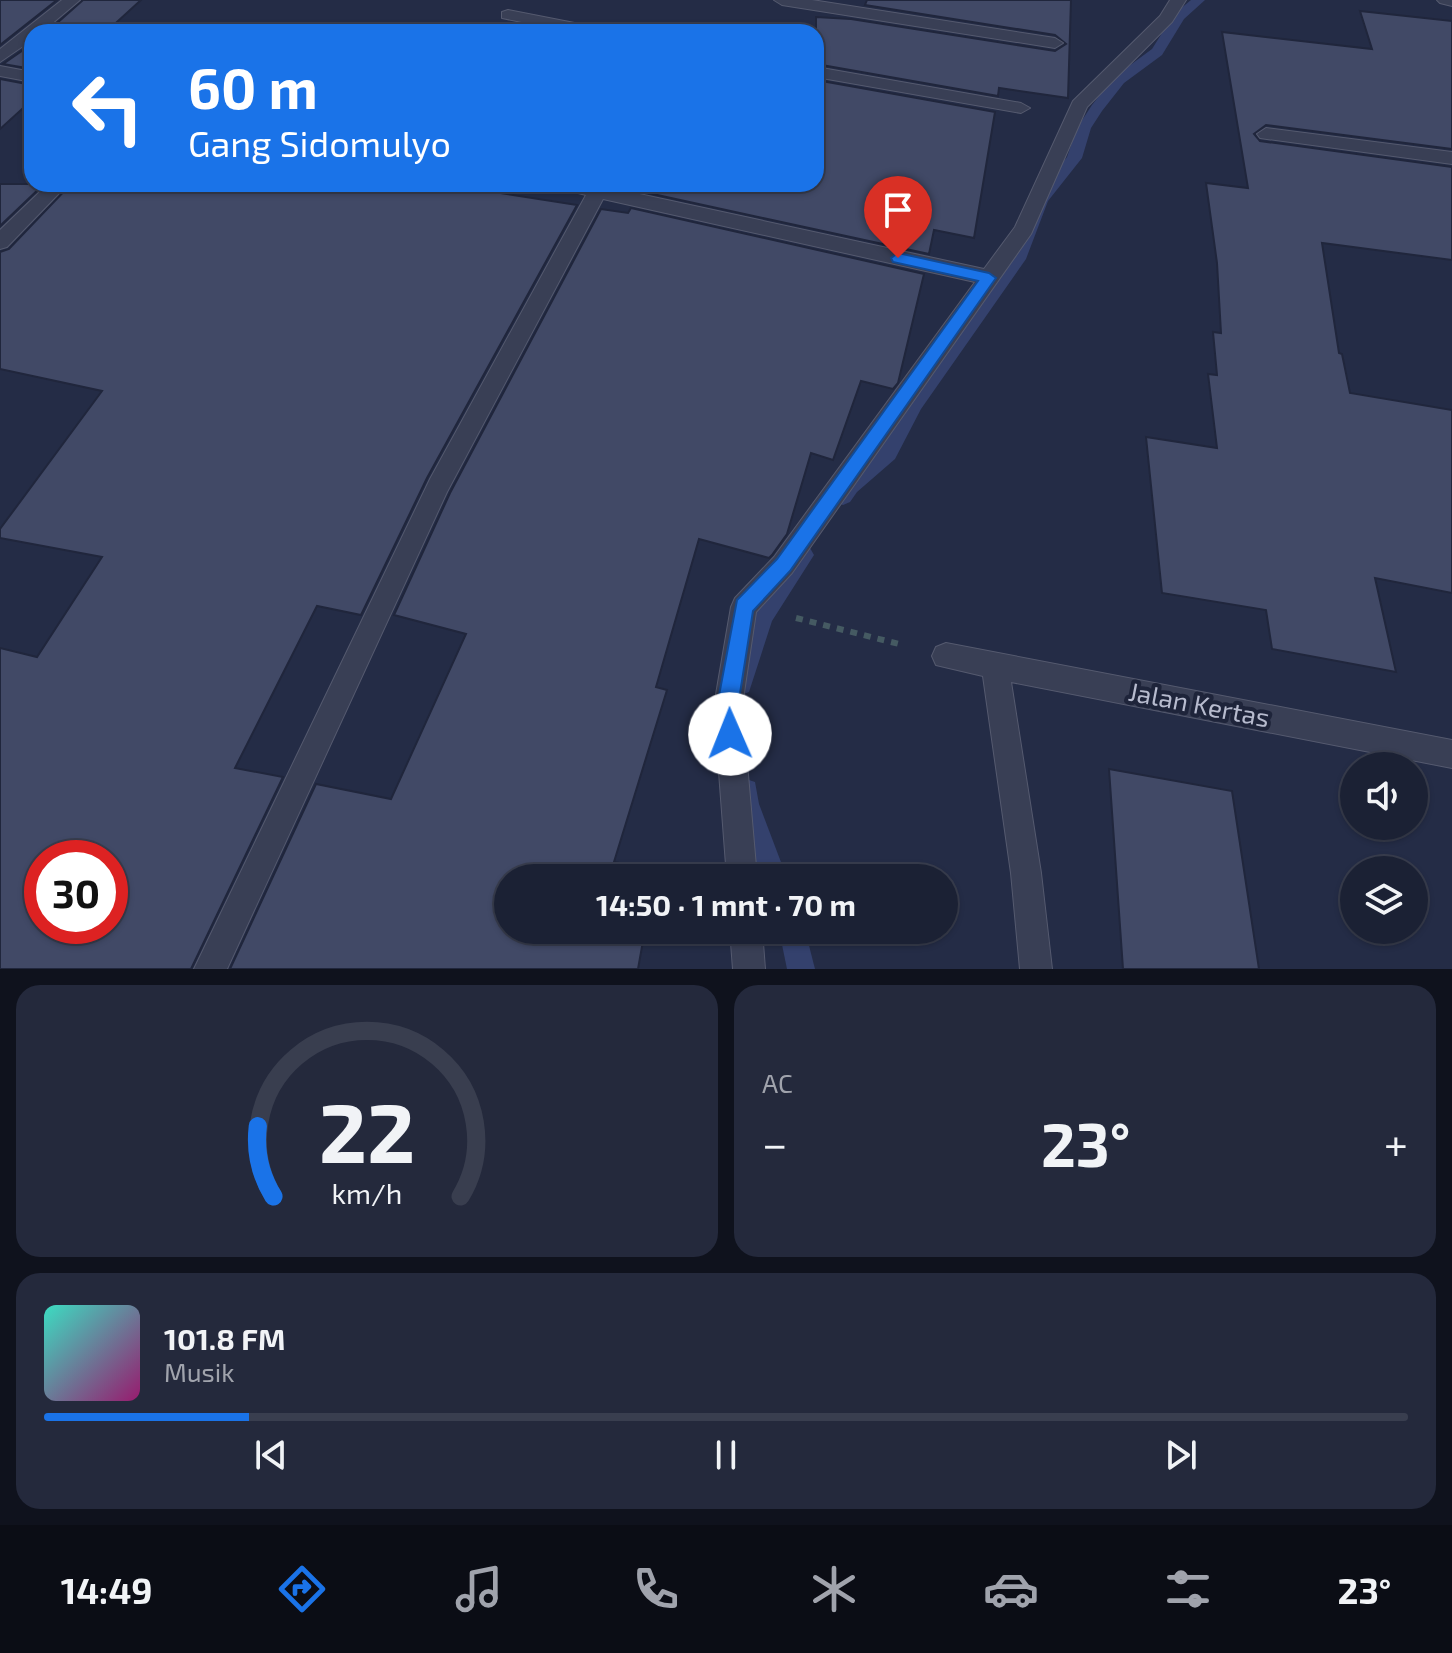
<!DOCTYPE html>
<html lang="id">
<meta charset="utf-8">
<style>
body{margin:0;font-family:"Exo 2",sans-serif;background:#24293c;color:#f1f3f6;height:100vh;display:flex;flex-direction:column;font-size:30px;white-space:nowrap}
*{box-sizing:border-box;margin:0}
p{font-size:26px;color:#a0a3ac}
.icon{flex:none;width:44px;height:44px;fill:none;stroke:currentColor;stroke-width:2;stroke-linecap:round;stroke-linejoin:round}
.map{position:relative;height:969px;overflow:hidden}
.details{display:flex;flex-direction:column;gap:16px;padding:16px;background:#0f121d;flex:1}
.details>*{flex:none}
.hud{position:absolute;left:24px;top:24px;width:800px;height:168px;border-radius:24px;box-shadow:0 2px 6px #0004,0 0 0 2px #393e4f;background:#1a73e8;color:#fff;overflow:hidden}
.buttons{position:absolute;left:1340px;top:752px;display:grid;gap:16px}
.buttons a{display:grid;place-items:center;width:88px;height:88px;border-radius:50%;background:#1b2134;box-shadow:0 2px 6px #0004,0 0 0 2px #393e4f;font-size:40px}
.speed{position:absolute;left:24px;top:840px;display:flex;gap:16px;font-size:40px;font-weight:700;text-align:center}
.speed>*{display:grid;place-content:center;width:104px;height:104px;border-radius:50%;background:#1b2134;box-shadow:0 2px 6px #0004,0 0 0 2px #393e4f;line-height:1}
.speed .limit{border:12px solid #d22;background:#fff;color:#111}
.pin{position:absolute;display:grid;place-items:center;width:68px;height:68px;color:#fff;margin:-82px -34px;border-radius:50% 50% 50% 0;rotate:-45deg;box-shadow:0 0 8px #0007}
.pin .icon{rotate:45deg}
.me{position:absolute;width:88px;margin:-44px;rotate:359deg;stroke-linejoin:round;filter:drop-shadow(0 0 6px #0008)}
.turn{display:flex;align-items:center;gap:28px;height:168px;padding:0 32px;font-size:36px}
.turn .icon{width:104px;height:104px;stroke-width:2.5}
.turn b{display:block;font-size:56px;line-height:68px}
.big{font-size:60px;font-weight:700;line-height:1.1}
.details .tile{flex:1;display:flex;flex-direction:column;justify-content:center;gap:12px;min-width:0;padding:0 28px;border-radius:24px;background:#24293c}
.details .dial{align-items:center;gap:0}
.dial svg{height:208px;overflow:visible;fill:none;stroke:#393e4f;stroke-width:7;stroke-linecap:round;text-anchor:middle}
.dial text{fill:#f1f3f6;stroke:none}
.song{display:flex;align-items:center;gap:24px}
.cover{width:96px;height:96px;border-radius:12px;background:linear-gradient(135deg,hsl(170 70% 55%),hsl(320 70% 35%))}
.played{height:8px;border-radius:4px;background:linear-gradient(90deg,#1a73e8 15%,#393e4f 15%)}
.keys{display:flex;justify-content:space-around;direction:ltr}
.heat{display:flex;justify-content:space-between;align-items:center;font-size:44px;direction:ltr}
.details .tiles{flex:1;display:grid;gap:16px;grid-template-columns:1fr 1fr}
.tile:last-child{grid-column:span 2}
.trip{position:absolute;left:494px;top:864px;width:464px;height:80px;border-radius:40px;background:#1b2134;box-shadow:0 2px 6px #0004,0 0 0 2px #393e4f;font-weight:700;line-height:80px;text-align:center}
.menu{display:flex;height:128px;justify-content:space-around;align-items:center;background:#0b0d15;color:#a0a3ac}
.menu .icon{width:56px;height:56px}
.menu .selected{color:#1a73e8}
.menu b{font-size:36px;color:#f1f3f6}
.map>svg:first-child{display:block}
</style>
<div class="map">
<svg width="1452" height="969" viewBox="0 0 1452 969">
<rect width="100%" height="100%" fill="#242c46"/>
<g fill="none" stroke-linecap="round" stroke-linejoin="round">
<!-- stream -->
<g fill="#34416d" fill-rule="evenodd">
<polygon points="1191,0 1205,0 1184,19 1162,55 1124,83 1102,111 1091,128 1082,158 1048,201 1026,259 921,409 895,459 857,492 850,502 843,505 836,502 833,496 836,490 881,447 907,399 1012,253 1033,199 1067,157 1077,128 1092,105 1114,77 1152,49 1174,14"/>
<polygon points="803,545 810,548 814,555 772,621 749,692 741,695 733,692 730,684 754,609 796,548"/>
<polygon points="746,779 755,782 759,804 787,878 761,878 735,804 734,791 737,782"/>
<polygon points="779,930 805,930 815,969 787,969"/>
</g>
</g>
<!-- building -->
<g fill="#414966" stroke="#20263c" stroke-width="2" fill-rule="evenodd">
<polygon points="0,0 57,0 0,45"/>
<polygon points="83,0 141,0 106,32 47,32"/>
<polygon points="867,0 1071,0 1068,98 999,88 998,96 816,64 816,17 851,19 1055,51 1066,44 1055,35 865,5"/>
<polygon points="1360,11 1452,21 1452,149 1266,125 1254,134 1260,141 1452,167 1452,260 1322,243 1339,353 1342,354 1350,393 1452,410 1452,593 1375,578 1396,672 1272,649 1266,610 1162,593 1146,437 1217,448 1208,374 1217,375 1213,332 1221,333 1217,263 1206,183 1248,188 1222,32 1372,49"/>
<polygon points="32,44 32,69 3,64"/>
<polygon points="0,79 32,85 32,100 0,129"/>
<polygon points="816,80 995,112 974,238 934,230 929,254 639,191 642,184 816,184"/>
<polygon points="0,184 44,184 0,226"/>
<path d="M 71,184 L 443,184 L 577,205 L 427,478 L 361,615 L 317,606 L 235,768 L 283,777 L 191,969 L 0,969 L 0,648 L 37,657 L 102,557 L 0,538 L 0,529 L 102,391 L 0,369 L 0,252 L 9,249 ZM 42,858 L 110,858 L 110,926 L 42,926 Z"/>
<polygon points="631,208 924,274 898,383 893,389 861,381 833,460 811,453 787,534 772,555 769,558 699,539 656,687 667,690 614,862 656,870 654,878 508,878 508,930 645,930 638,969 230,969 316,784 391,799 466,634 394,615 450,493 601,209 628,213"/>
<polygon points="1109,769 1232,791 1259,969 1123,969"/>
</g>
<g fill="none" stroke-linecap="round" stroke-linejoin="round">
<defs>
<g id="minor">
<polygon points="62,0 80,0 42,32 32,32 32,40 0,62 0,49"/>
<polygon points="774,0 812,0 1055,38 1063,43 1055,48 782,5"/>
<polygon points="1170,0 1186,0 1172,22 1087,107 1031,234 792,573 756,612 742,706 757,878 727,878 714,706 731,607 735,598 774,557 975,282 603,199 447,492 227,969 194,969 430,479 586,195 559,188 557,184 598,185 984,269 1015,227 1073,101 1160,16"/>
<polygon points="1437,0 1452,0 1452,6 1440,3"/>
<polygon points="508,10 595,27 603,32 571,32 502,18 502,12"/>
<polygon points="0,66 32,72 32,82 0,76"/>
<polygon points="816,67 1021,103 1030,108 1021,113 816,77"/>
<polygon points="1266,128 1452,152 1452,164 1260,138 1257,134"/>
<polygon points="48,184 68,184 7,247 0,249 0,230"/>
<polygon points="946,643 1452,740 1452,768 1011,682 1041,873 1052,969 1020,969 1011,873 983,676 936,665 932,656 936,647"/>
<polygon points="730,930 762,930 765,969 733,969"/>
</g>
</defs>
<!-- minor casing -->
<use href="#minor" stroke="#555a6f" stroke-width="2"/>
<!-- path -->
<polyline stroke="#455a62" stroke-width="6" stroke-dasharray="7 7" stroke-linecap="butt" points="796,618 899,644"/>
<!-- minor -->
<use href="#minor" fill="#393f55" fill-rule="evenodd"/>
</g>
<!-- route -->
<polygon fill="#1a73e8" stroke="#114b97" stroke-width="2" points="898,253 989,273 996,278 790,571 753,611 738,706 741,734 738,742 730,745 723,742 717,706 737,600 777,559 978,281 893,262 891,258"/>
<g text-anchor="middle" stroke-width="8" stroke-linejoin="round" paint-order="stroke">
<!-- street labels -->
<g font-size="26" fill="#b7bbce" stroke="#1e243a">
<text transform="translate(1199 705) rotate(11)" y="9">Jalan Kertas</text>
</g>
</g>
</svg>
<div class="buttons">
<a><svg class="icon" aria-label="sound" viewBox="0 0 24 24"><path d="M4 9h4l5-4v14l-5-4H4zM17 9q2 3 0 6"/></svg></a>
<a><svg class="icon" aria-label="layers" viewBox="0 0 24 24"><path d="M12 4l9 5-9 5-9-5zM3 14l9 5 9-5"/></svg></a>
</div>
<div class="speed"><div class="limit">30</div></div>
<div class="pin" style="left:898px;top:258px;background:#d93025"><svg class="icon" aria-label="arrive" viewBox="0 0 24 24"><path d="M6 21V4h12l-3 4 3 4H6"/></svg></div>
<svg class="me" style="left:730px;top:734px" viewBox="-20 -20 40 40"><circle r="19" fill="#fff"/><path d="M0-13L10 11 0 6-10 11z" fill="#1a73e8"/></svg>
<div class="trip">14:50 · 1 mnt · 70 m</div>
<div class="hud">
<div class="turn"><svg class="icon" aria-label="left" viewBox="0 0 24 24"><path d="M17 20v-9H6M10 6l-5 5 5 5"/></svg><div><b>60 m</b>Gang Sidomulyo</div></div>
</div>
</div>
<section class="details">
<div class="tiles">
<div class="tile dial"><svg viewBox="0 0 100 80">
<path d="M14 69A42 42 0 1 1 86 69"/>
<path d="M14 69A42 42 0 0 1 8 42" stroke="#1a73e8"/>
<text x="50" y="56" font-size="32" font-weight="700">22</text>
<text x="50" y="72" font-size="11">km/h</text>
</svg></div>
<div class="tile"><p>AC</p>
<div class="heat"><a>−</a><b class="big">23°</b><a>+</a></div>
</div>
<div class="tile">
<div class="song"><i class="cover"></i><div><b>101.8 FM</b><p>Musik</p></div></div>
<div class="played"></div>
<div class="keys"><svg class="icon" aria-label="previous" viewBox="0 0 24 24"><path d="M18 5L8 12l10 7zM5 5v14"/></svg><svg class="icon" aria-label="pause" viewBox="0 0 24 24"><path d="M8 5v14M16 5v14"/></svg><svg class="icon" aria-label="next" viewBox="0 0 24 24"><path d="M6 5l10 7-10 7zM19 5v14"/></svg></div>
</div>
</div>
</section>
<nav class="menu">
<b>14:49</b>
<svg class="icon selected" aria-label="directions" viewBox="0 0 24 24"><path d="M12 3l9 9-9 9-9-9zM9 14v-3h6M13 9l2 2-2 2"/></svg>
<svg class="icon" aria-label="music" viewBox="0 0 24 24"><path d="M9 18V5l10-2v13"/><circle cx="6" cy="18" r="3"/><circle cx="16" cy="16" r="3"/></svg>
<svg class="icon" aria-label="phone" viewBox="0 0 24 24"><path d="M5 4h4l2 5-3 2q2 4 5 5l2-3 5 2v4C11 20 4 13 5 4z"/></svg>
<svg class="icon" aria-label="climate" viewBox="0 0 24 24"><path d="M12 3v18M4 7l16 10M4 17L20 7"/></svg>
<svg class="icon" aria-label="car" viewBox="0 0 24 24"><path d="M5 17H2v-5l4-1 3-4h7l3 4 3 1v5h-3M9 17h6M6 11h13"/><circle cx="7" cy="17" r="2"/><circle cx="17" cy="17" r="2"/></svg>
<svg class="icon" aria-label="filters" viewBox="0 0 24 24"><path d="M4 7h16M4 17h16"/><circle cx="9" cy="7" r="2"/><circle cx="15" cy="17" r="2"/></svg>
<b>23°</b>
</nav>
